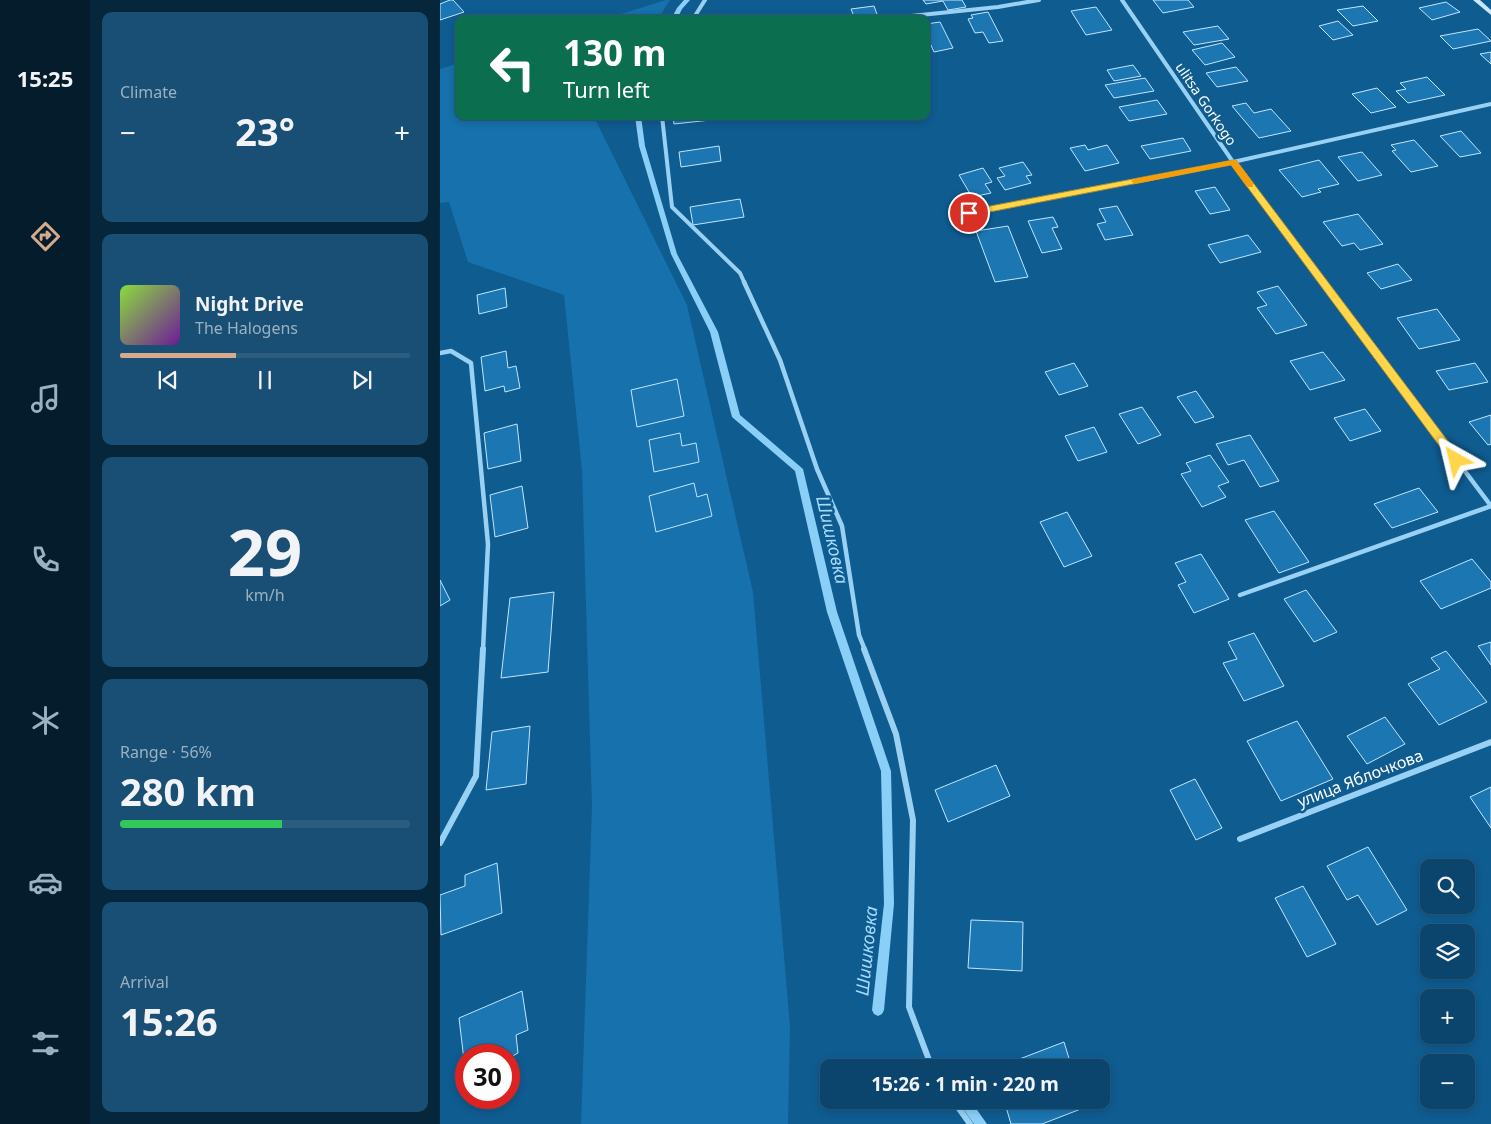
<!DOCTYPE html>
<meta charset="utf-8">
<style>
body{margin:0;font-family:"Noto Sans",sans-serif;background:#194f75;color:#f1f3f6;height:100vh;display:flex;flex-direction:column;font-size:19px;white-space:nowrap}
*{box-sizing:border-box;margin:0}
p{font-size:16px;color:#9ab1c2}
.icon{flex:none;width:28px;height:28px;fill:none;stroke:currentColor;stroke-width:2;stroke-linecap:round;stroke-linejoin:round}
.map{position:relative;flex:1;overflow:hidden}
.side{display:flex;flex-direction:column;gap:12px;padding:12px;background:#06263c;width:350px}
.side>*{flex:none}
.top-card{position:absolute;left:15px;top:15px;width:475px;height:105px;border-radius:10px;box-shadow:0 2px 8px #0003,0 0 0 1px #2b5d80;background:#0b6e4f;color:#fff;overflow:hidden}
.buttons{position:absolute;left:980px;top:859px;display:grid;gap:10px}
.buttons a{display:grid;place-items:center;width:55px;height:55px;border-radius:10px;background:#0b456d;box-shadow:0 2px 8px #0003,0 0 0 1px #2b5d80;font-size:25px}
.speed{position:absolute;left:15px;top:1044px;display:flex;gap:10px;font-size:25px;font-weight:700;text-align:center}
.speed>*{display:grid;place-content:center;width:65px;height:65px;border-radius:50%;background:#0b456d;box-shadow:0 2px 8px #0003,0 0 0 1px #2b5d80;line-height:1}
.speed .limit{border:8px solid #d22;background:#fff;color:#111}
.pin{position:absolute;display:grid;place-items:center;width:42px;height:42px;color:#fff;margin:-21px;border:2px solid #fff;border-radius:50%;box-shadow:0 1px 5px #0007}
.me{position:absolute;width:55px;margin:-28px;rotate:323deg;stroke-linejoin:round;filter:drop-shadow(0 0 4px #0008)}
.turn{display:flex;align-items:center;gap:18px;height:105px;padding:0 25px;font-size:22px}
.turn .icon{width:65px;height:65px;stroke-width:2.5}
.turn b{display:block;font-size:35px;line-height:42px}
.big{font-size:38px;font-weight:700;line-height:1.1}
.side .widget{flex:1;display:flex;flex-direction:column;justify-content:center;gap:8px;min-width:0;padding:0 18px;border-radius:10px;background:#194f75}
.side .dial{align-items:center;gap:0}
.dial b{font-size:65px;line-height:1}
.song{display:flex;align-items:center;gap:15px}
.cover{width:60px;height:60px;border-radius:8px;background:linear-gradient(135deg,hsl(90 70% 55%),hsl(280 70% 35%))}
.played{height:5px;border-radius:2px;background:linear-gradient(90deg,#d6ab8b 40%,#2b5d80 40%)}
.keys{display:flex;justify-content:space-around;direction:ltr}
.heat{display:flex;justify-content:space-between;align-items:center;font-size:28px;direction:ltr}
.charge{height:8px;border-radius:4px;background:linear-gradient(90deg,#34c759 56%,#2b5d80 0)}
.trip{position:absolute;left:380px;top:1059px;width:290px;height:50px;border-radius:10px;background:#0b456d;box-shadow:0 2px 8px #0003,0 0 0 1px #2b5d80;font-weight:700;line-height:50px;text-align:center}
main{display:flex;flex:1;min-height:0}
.dock{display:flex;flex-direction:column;width:90px;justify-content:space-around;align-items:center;background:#041c2c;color:#9ab1c2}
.dock .icon{width:35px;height:35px}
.dock .selected{color:#d6ab8b}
.dock b{font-size:22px;color:#f1f3f6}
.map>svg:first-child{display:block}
</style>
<main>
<nav class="dock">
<b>15:25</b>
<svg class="icon selected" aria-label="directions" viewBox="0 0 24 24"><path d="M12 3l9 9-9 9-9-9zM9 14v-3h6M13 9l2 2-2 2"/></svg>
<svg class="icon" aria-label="music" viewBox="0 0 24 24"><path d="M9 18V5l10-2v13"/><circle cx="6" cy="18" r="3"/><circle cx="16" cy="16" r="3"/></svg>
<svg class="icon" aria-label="phone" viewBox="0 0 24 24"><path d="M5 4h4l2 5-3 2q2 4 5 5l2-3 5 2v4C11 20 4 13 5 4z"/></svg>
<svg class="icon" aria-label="climate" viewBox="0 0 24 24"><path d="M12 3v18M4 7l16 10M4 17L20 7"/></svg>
<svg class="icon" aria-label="car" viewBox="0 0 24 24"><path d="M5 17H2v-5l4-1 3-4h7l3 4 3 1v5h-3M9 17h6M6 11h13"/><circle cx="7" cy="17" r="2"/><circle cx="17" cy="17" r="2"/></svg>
<svg class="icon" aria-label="filters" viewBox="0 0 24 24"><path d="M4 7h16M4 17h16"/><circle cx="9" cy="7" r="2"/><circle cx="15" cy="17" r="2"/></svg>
</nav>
<section class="side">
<div class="widget"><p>Climate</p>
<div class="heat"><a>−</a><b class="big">23°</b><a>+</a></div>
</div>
<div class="widget">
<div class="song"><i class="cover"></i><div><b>Night Drive</b><p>The Halogens</p></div></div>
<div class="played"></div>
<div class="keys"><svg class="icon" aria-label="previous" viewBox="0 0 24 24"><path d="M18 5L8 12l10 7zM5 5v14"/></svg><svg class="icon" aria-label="pause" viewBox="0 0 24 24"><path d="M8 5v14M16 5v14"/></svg><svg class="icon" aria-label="next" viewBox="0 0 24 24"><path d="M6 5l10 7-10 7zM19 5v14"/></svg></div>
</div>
<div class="widget dial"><b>29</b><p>km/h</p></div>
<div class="widget"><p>Range · 56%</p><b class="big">280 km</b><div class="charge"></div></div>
<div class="widget"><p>Arrival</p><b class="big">15:26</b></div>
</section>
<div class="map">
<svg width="1051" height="1124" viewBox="0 0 1051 1124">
<rect width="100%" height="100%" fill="#0f5c91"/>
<!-- green -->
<g fill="#1671ac">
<polygon points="226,0 230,0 218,19 165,19"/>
<polygon points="19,63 19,116 156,116 155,119 247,305 313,592 350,1026 348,1124 141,1124 152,807 142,470 124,295 28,262 9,202 0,203 0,69"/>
</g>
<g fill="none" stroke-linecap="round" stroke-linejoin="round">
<!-- stream -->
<g fill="#8acff8" fill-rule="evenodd">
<polygon points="244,0 250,0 242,9 237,19 231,19 237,8"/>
<polygon points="195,116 201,116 205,146 237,254 278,332 300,415 363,469 397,612 451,771 454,904 444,1010 442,1014 438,1016 434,1014 432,1010 444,904 441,771 387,612 355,471 292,417 270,332 231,254 199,146"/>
<polygon points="517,1100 530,1100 547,1124 534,1124"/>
</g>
</g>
<!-- building -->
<g fill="#1c76b1" stroke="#c0e6fe">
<polygon points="10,0 13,0 24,12 0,20 0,4"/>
<polygon points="483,0 522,0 526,7 508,10 503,1 486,4"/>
<polygon points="713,0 748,0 754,7 723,13"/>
<polygon points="1006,2 1020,12 992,20 979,8"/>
<polygon points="434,6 438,17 415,19 411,9"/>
<polygon points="923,6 938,21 913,26 897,10"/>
<polygon points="656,7 672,30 646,35 631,11"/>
<polygon points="548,12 563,41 549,43 543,32 535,33 528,19 533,18 531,15"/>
<polygon points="898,21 913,35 893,40 879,26"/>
<polygon points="500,22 513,48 494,52 490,43 486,44 486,24"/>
<polygon points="778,26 789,39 754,45 743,32"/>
<polygon points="1038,29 1051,41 1013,49 1000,36"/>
<polygon points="782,43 795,57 765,65 752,50"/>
<polygon points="1051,52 1051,64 1040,54"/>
<polygon points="693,65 701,76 674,81 667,70"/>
<polygon points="796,67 808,81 777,87 766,73"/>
<polygon points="987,77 1005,95 968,103 956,91 966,89 960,83"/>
<polygon points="705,78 714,91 674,98 665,85"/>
<polygon points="937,88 956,107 931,113 912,94"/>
<polygon points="717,100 727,114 689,121 679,107"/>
<polygon points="806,103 814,113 831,109 851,131 819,138 792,106"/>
<polygon points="233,116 280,116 280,119 234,124"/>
<polygon points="1021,131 1041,153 1020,157 1000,136"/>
<polygon points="743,138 751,151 710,159 701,146"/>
<polygon points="974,140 998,166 971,172 952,151 956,150 951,145"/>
<polygon points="645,145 648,150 667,145 679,163 645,171 630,148"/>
<polygon points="279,146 281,161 241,167 239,152"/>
<polygon points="922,152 942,175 918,181 898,157"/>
<polygon points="879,160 899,184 878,189 881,192 862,197 839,170"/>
<polygon points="583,162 592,175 586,176 591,183 565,190 557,178 565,176 559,168"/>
<polygon points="543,168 552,182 545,184 551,193 532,197 519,175"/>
<polygon points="775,187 790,210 770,214 755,191"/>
<polygon points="300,199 304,217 253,225 250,207"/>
<polygon points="677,206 693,235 665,240 657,224 666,222 659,209"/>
<polygon points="918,214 943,244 920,250 914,243 902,246 883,222"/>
<polygon points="613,217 618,227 612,228 622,249 602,253 588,221"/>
<polygon points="568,226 588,277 555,282 536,231"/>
<polygon points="808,235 821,252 780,263 768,245"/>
<polygon points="958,264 972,280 941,289 927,273"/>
<polygon points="838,286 867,325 836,334 817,308 827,305 817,292"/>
<polygon points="65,288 67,307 39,314 37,295"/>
<polygon points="997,309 1020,340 979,349 957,318"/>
<polygon points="66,351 68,368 76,366 80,388 65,392 64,386 45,391 41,357"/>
<polygon points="883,352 905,380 870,390 850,361"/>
<polygon points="634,363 648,386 619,395 605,372"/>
<polygon points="1035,363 1048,382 1009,390 996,371"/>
<polygon points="237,379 244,416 197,427 191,390"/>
<polygon points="756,391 774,417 755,423 737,397"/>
<polygon points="702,407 721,435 698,444 679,414"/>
<polygon points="925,409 941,431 910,441 894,418"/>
<polygon points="1051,415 1051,444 1048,445 1029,422"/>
<polygon points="77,424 81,461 48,469 44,433"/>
<polygon points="654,427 667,452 638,461 625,436"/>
<polygon points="240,433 242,446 256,443 259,462 214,472 209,440"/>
<polygon points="810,435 839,481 820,487 804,460 788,465 776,444"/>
<polygon points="770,455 789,482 778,486 786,497 762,507 741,474 751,471 746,463"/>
<polygon points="254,483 257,497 267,494 272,516 216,532 209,496"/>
<polygon points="82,486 88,528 55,537 50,495"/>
<polygon points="979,488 998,512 952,528 934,504"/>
<polygon points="834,511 869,562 839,573 805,520"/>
<polygon points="627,512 652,556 624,567 600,522"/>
<polygon points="761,554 789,599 754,613 738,585 746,582 735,563"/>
<polygon points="1032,559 1051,582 1051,588 1001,609 980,581"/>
<polygon points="0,580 10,600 0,606"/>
<polygon points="866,590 897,632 874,642 844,599"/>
<polygon points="114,592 108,672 61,678 70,598"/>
<polygon points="814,633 844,686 804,701 783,663 797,659 788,642"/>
<polygon points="1051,642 1051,665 1038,646"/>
<polygon points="1006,651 1047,702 999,725 968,684 1000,669 991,658"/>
<polygon points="945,717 965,744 927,764 907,736"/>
<polygon points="857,721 893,779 841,801 807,741"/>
<polygon points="90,726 86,784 46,790 52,732"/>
<polygon points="556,765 570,796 508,822 495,790"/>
<polygon points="755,779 782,828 756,840 730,790"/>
<polygon points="1051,787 1051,828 1030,797"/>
<polygon points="928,847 967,910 937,925 918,895 907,900 887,866"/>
<polygon points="57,863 62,913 1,935 0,895 25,886 25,875"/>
<polygon points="863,886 896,944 867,957 835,898"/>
<polygon points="531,920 583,922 582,971 528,968"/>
<polygon points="82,991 88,1030 76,1035 78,1053 69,1058 69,1055 26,1055 26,1077 19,1018"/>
<polygon points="624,1042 632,1068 556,1068"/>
<polygon points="564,1100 643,1100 646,1107 602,1124 571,1124"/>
</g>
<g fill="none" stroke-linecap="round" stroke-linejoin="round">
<!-- street-far2 -->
<g stroke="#99d1f4" stroke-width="4">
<polyline points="682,0 793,162 884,284"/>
<polyline points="253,19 265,0"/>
<polyline points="442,19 558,7 599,0"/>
<polyline points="222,116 232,207 300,273 305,284"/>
<polyline points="529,213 793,162 1051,104"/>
</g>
<!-- street-far1 -->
<g stroke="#99d1f4" stroke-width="4.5">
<polyline points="304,282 340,360 377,469 402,526 419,635 425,650"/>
<polyline points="883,282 1051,506"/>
<polyline points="0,353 11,351 31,363 48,544 43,650"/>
<polyline points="800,595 1051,506"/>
</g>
<!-- street -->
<g stroke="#99d1f4" stroke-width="6">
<polyline points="424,649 456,734 473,820 469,1007 492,1068"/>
<polyline points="800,839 1051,742"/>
<polyline points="0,843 36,776 43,649"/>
<polyline points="513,1100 530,1124"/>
</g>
<!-- secondary -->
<polygon fill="#c8e8fd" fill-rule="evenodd" points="1033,0 1040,0 1051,10 1051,15"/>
</g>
<!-- route -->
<polygon fill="#ffd54a" stroke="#a68a30" points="793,160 796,160 1020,457 1022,460 1020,463 1012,463 791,165 529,216 525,213 529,210"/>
<!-- slow -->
<polygon fill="#f59e0b" points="793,160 796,160 813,183 813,187 807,187 791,165 695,184 691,181 695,179"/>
<g text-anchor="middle" stroke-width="5" stroke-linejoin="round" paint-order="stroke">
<!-- far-street labels -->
<g font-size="14" fill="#fff" stroke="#0f5c91">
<text transform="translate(766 104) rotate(56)" y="5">ulitsa Gorkogo</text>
</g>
<!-- street labels -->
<g font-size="16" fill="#fff" stroke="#0f5c91">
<text transform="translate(920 778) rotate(-21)" y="6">улица Яблочкова</text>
</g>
<!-- water labels -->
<g font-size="18" font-style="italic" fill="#a5dafb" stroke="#0f5c91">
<text transform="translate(392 540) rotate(77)" y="6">Шишковка</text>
<text transform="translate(427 951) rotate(-84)" y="6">Шишковка</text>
</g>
</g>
</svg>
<div class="buttons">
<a><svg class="icon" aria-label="search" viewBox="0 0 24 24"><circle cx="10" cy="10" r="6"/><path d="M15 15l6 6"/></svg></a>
<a><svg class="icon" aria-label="layers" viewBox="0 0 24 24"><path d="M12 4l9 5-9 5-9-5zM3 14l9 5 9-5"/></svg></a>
<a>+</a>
<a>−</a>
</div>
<div class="speed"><div class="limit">30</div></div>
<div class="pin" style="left:529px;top:213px;background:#d93025"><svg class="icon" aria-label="arrive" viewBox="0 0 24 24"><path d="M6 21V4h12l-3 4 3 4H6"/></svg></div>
<svg class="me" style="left:1016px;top:460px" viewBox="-20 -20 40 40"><path d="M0-17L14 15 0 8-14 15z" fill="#ffd54a" stroke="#fff" stroke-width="4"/></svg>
<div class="trip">15:26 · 1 min · 220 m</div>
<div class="top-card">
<div class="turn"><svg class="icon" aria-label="left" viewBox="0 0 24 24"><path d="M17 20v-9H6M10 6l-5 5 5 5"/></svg><div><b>130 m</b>Turn left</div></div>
</div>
</div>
</main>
